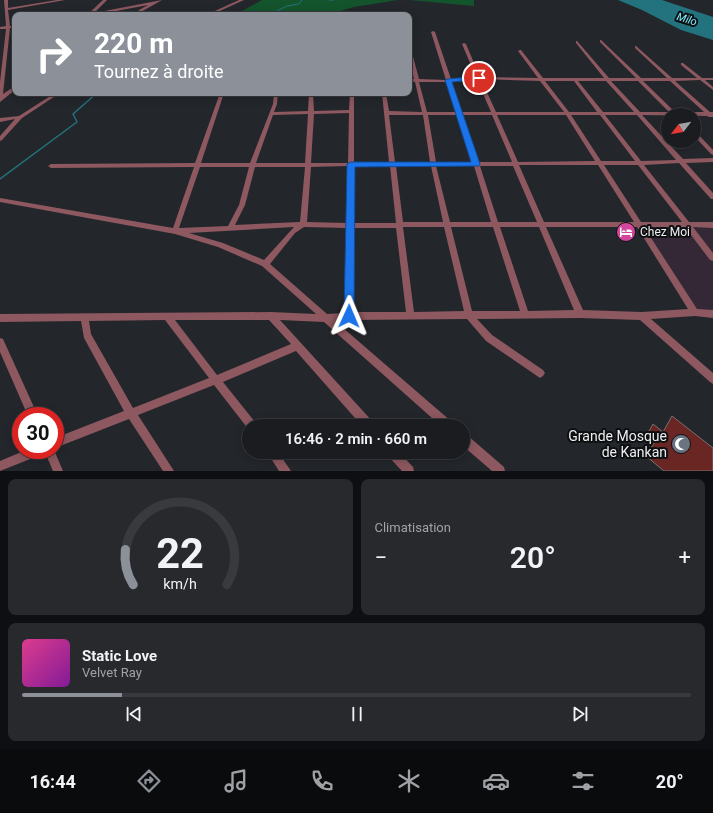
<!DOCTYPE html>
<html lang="fr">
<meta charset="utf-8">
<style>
body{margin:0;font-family:Roboto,sans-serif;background:#27292d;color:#f1f3f6;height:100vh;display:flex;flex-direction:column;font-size:15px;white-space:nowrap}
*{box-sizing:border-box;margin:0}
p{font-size:13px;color:#9fa1a5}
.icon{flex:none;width:22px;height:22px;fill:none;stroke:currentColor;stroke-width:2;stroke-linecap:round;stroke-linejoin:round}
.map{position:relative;height:471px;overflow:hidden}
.side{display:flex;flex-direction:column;gap:8px;padding:8px;background:#0e0f12;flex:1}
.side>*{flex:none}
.guide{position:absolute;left:12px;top:12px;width:400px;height:84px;border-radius:8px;box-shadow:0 2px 10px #0003,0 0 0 1px #383a3e;background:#8c9099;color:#fff;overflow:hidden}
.needle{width:26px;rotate:239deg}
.controls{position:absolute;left:661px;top:108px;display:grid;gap:8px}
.controls a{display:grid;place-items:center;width:40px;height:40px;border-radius:50%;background:#1a1c20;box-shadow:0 2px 10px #0003,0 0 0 1px #383a3e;font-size:20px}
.speed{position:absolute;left:12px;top:407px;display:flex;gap:8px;font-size:20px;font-weight:700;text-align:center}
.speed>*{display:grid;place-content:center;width:52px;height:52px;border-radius:50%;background:#1a1c20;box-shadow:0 2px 10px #0003,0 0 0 1px #383a3e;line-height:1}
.speed .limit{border:6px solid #d22;background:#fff;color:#111}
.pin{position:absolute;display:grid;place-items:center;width:34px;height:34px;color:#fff;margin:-17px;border:2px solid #fff;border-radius:50%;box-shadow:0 1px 4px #0007}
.me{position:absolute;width:44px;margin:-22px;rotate:1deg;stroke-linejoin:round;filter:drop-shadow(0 0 3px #0008)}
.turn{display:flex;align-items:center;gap:14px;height:84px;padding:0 16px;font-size:18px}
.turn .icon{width:52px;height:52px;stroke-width:2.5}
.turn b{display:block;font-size:28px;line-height:34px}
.big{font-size:30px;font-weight:600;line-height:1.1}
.side .tile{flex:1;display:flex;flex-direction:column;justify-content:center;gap:6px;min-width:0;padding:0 14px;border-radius:8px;background:#27292d}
.side .dial{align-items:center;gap:0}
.dial svg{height:104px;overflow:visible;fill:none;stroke:#383a3e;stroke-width:7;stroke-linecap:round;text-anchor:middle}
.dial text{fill:#f1f3f6;stroke:none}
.song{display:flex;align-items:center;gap:12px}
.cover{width:48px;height:48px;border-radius:6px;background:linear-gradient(135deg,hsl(330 70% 55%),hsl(290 70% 35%))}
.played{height:4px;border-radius:2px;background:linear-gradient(90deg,#8c9099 15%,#383a3e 15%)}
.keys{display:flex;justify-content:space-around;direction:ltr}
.heat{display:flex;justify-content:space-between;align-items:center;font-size:22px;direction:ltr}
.side .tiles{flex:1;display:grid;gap:8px;grid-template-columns:1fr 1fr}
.tile:last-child{grid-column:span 2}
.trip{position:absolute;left:242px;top:419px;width:228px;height:40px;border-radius:20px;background:#1a1c20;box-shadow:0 2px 10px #0003,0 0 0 1px #383a3e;font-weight:600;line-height:40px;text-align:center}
.menu{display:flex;height:64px;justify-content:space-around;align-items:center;background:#0a0b0d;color:#9fa1a5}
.menu .icon{width:28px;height:28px}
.menu .active{color:#8c9099}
.menu b{font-size:18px;color:#f1f3f6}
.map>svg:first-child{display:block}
</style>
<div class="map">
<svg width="713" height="471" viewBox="0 0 713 471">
<rect width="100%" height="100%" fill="#23262b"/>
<!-- commercial -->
<polygon fill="#352836" points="640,225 713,225 713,319 696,312"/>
<!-- green -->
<g fill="#14542c">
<polygon points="262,0 398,0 354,7 326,15 235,15"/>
<polygon points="409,0 474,0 474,6"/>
</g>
<!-- water -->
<polygon fill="#22737e" points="618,0 662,0 713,17 713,40 681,30 642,10"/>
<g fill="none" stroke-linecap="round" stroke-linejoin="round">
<!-- stream-far1 -->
<g stroke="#22737e" stroke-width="1">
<polyline points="329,0 334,0"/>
<polyline points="269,15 287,6 299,4 302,0"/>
</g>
<!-- stream -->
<polyline stroke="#22737e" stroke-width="1.5" points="0,179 77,122 73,114 97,93"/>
</g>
<!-- building -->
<polygon fill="#692623" stroke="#78706f" points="672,416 713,448 713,471 664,471 646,456 656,440 648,433 653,424 663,432"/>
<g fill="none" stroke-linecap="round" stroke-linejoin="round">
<!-- minor -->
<g fill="#8d585f" fill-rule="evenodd">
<polygon points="4,0 8,0 8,8 57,0 65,0 8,10 10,26 15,26 15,28 10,28 3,94 15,86 15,90 0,102 0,82 6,29 0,29 0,27 6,26"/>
<polygon points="103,0 107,0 94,13 162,0 141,12 139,15 135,15 139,10 148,5 95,15 87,15"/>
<polygon points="239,0 244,0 211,15 206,15"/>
<path d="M 433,31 L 435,32 L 451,79 L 476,77 L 462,44 L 464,43 L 466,44 L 480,77 L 538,78 L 518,51 L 520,50 L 521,50 L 543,78 L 604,78 L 576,43 L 576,41 L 577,41 L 609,78 L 636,78 L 600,42 L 600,40 L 601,40 L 641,78 L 667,78 L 635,48 L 635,46 L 636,46 L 672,78 L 697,78 L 681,65 L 681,63 L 683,63 L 702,78 L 713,78 L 713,80 L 705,80 L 713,87 L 713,90 L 700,80 L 675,81 L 710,112 L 713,112 L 713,117 L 709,117 L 707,116 L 642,115 L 683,159 L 713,158 L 713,162 L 686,163 L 713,193 L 713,199 L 711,199 L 679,163 L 644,165 L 689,222 L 713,222 L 713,228 L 693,227 L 713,253 L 713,261 L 710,260 L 685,227 L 644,227 L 697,309 L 713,310 L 713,318 L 695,316 L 651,319 L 713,373 L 713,384 L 710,382 L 640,320 L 580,318 L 477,319 L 492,335 L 543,370 L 545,373 L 543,376 L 540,378 L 486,341 L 467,319 L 349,320 L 335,321 L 452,422 L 453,426 L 441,426 L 324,322 L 280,320 L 373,422 L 374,426 L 362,426 L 296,351 L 223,382 L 255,422 L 256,426 L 249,426 L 249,430 L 214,385 L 138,415 L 174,471 L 163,471 L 129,419 L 55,448 L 55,438 L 124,411 L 84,338 L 81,321 L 0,322 L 0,314 L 271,312 L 316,314 L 262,266 L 218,247 L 175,234 L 0,202 L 0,198 L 173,228 L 194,167 L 51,168 L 48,166 L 51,164 L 195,163 L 220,93 L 224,93 L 201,163 L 250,163 L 273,104 L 274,93 L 278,93 L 277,104 L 274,112 L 308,111 L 309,93 L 313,93 L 314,111 L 349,110 L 350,93 L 354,93 L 354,163 L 389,162 L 382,93 L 386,93 L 389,111 L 422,112 L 415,82 L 409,81 L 409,79 L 414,79 L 409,58 L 409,48 L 411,49 L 419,79 L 446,80 L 431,32 ZM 481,79 L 540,81 L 564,112 L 496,112 ZM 477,80 L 491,112 L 462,112 L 452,82 ZM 545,81 L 574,81 L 597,112 L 569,112 ZM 578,81 L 606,81 L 634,112 L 603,112 ZM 611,81 L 638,81 L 669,112 L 640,112 ZM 643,81 L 670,81 L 704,112 L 675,112 ZM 419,82 L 447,82 L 456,112 L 427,112 ZM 349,113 L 348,163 L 311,163 L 314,114 ZM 308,114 L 305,163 L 256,163 L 273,115 ZM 389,115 L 423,115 L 430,162 L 395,162 ZM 428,115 L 457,115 L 472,162 L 436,162 ZM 463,115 L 492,115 L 512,162 L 478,162 ZM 497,115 L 566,115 L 595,161 L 518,162 ZM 571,115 L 600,115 L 635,161 L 601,161 ZM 605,115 L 637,115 L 676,160 L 641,161 ZM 519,165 L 598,165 L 634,222 L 544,222 ZM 604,165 L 638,165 L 682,222 L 641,222 ZM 348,166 L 347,223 L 307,222 L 311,167 ZM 354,166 L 390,166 L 396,223 L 354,223 ZM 396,166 L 431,166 L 443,222 L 403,222 ZM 436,166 L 474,166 L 491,222 L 450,222 ZM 480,166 L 513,166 L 537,222 L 498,222 ZM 200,167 L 249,167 L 239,205 L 228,226 L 179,228 ZM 255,167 L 305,167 L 300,222 L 235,225 L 245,205 ZM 294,227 L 264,260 L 223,243 L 189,233 ZM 304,227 L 347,228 L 345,313 L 327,314 L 270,264 L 295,233 ZM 403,227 L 444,227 L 464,311 L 414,312 ZM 451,227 L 493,227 L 520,311 L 472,311 ZM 500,227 L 539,227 L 574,310 L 528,311 ZM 546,227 L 637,227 L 688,309 L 642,312 L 583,310 ZM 354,228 L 396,228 L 406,312 L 353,312 ZM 165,320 L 209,378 L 133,408 L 91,334 L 89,321 ZM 175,320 L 269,320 L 291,344 L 217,375 Z"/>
<polygon points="55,93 60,93 22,118 2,140 0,141 0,136 15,119 0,122 0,118 19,116"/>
<polygon points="694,131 696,132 713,150 713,155 711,154 694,136"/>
<polygon points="0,338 3,339 38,416 28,416 0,352"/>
<polygon points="463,434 467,435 504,467 505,471 492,471 463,446"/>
<polygon points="26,450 54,450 63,471 53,471 44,450 43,454 0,471 0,461"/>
<polygon points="267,452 278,452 291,471 279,471"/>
<polygon points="387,452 399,452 413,467 414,471 402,471 388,456"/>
</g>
</g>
<!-- route -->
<polygon fill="#1a73e8" stroke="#114b97" points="479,76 481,77 481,79 452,82 480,164 479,166 355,167 354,316 353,319 349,320 345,319 344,316 347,164 351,162 471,162 445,80 448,79"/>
<!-- icons -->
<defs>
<symbol id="hotel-disc" viewBox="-11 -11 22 22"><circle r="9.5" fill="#d1479c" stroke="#0d0f11"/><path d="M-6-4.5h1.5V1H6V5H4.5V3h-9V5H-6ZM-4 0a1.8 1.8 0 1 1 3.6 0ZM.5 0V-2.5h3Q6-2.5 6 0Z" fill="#fff"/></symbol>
<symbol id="mosque-disc" viewBox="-11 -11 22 22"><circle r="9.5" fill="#6b7280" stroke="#0d0f11"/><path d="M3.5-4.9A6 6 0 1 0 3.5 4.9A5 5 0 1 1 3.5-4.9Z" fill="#fff"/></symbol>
</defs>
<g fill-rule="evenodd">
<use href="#hotel-disc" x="615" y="221" width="22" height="22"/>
<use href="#mosque-disc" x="670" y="433" width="22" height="22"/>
</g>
<g text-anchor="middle" stroke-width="4" stroke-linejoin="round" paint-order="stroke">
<!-- far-water labels -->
<g font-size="11" font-style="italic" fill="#81ebfd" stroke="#0d0f11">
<text transform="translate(687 19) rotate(17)" y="4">Milo</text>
</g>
<!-- poi labels -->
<g font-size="12" fill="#eceef1" stroke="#0d0f11" text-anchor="start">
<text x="640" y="236">Chez Moi</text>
</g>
<!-- near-poi labels -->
<g font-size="14" fill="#eceef1" stroke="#0d0f11" text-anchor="end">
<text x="667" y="441">Grande Mosque<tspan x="667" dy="16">de Kankan</tspan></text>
</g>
</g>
</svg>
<div class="controls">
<a><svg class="needle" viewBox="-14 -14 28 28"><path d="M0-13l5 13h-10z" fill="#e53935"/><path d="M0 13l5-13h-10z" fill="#9fa1a5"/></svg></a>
</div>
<div class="speed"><div class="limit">30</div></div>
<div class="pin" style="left:479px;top:78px;background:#d93025"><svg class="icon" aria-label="arrive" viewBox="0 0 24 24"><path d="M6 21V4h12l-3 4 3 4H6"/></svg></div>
<svg class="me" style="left:349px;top:316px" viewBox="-20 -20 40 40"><path d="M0-17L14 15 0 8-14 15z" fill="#1a73e8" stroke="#fff" stroke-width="4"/></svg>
<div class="trip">16:46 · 2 min · 660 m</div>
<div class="guide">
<div class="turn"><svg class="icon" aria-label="right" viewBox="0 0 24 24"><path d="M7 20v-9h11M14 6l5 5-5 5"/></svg><div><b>220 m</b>Tournez à droite</div></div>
</div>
</div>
<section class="side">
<div class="tiles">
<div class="tile dial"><svg viewBox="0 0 100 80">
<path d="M14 69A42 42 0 1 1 86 69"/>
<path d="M14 69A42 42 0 0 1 8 42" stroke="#8c9099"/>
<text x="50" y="56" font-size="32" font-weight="700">22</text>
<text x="50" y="72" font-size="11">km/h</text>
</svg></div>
<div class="tile"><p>Climatisation</p>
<div class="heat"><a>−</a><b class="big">20°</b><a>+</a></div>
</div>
<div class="tile">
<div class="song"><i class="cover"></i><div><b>Static Love</b><p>Velvet Ray</p></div></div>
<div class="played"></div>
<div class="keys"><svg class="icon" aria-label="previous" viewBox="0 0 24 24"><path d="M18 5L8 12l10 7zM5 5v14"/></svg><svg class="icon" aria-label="pause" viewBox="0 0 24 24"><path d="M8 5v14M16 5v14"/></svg><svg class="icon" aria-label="next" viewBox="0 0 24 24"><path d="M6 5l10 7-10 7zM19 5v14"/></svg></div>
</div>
</div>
</section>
<nav class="menu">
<b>16:44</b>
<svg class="icon active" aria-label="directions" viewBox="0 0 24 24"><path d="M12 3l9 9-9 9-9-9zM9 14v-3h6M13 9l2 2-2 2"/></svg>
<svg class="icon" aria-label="music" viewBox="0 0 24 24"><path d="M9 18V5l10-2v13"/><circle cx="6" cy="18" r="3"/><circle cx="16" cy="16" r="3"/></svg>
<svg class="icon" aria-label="phone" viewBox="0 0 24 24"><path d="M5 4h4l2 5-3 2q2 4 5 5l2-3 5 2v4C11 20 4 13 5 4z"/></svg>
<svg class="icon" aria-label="climate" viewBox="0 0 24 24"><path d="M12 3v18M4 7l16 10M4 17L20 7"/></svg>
<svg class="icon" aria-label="car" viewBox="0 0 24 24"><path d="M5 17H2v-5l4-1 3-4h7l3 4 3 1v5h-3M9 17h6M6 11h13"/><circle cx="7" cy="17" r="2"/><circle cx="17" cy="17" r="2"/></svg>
<svg class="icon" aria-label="filters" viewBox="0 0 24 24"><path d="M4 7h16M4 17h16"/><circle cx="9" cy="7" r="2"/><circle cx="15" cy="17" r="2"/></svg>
<b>20°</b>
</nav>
